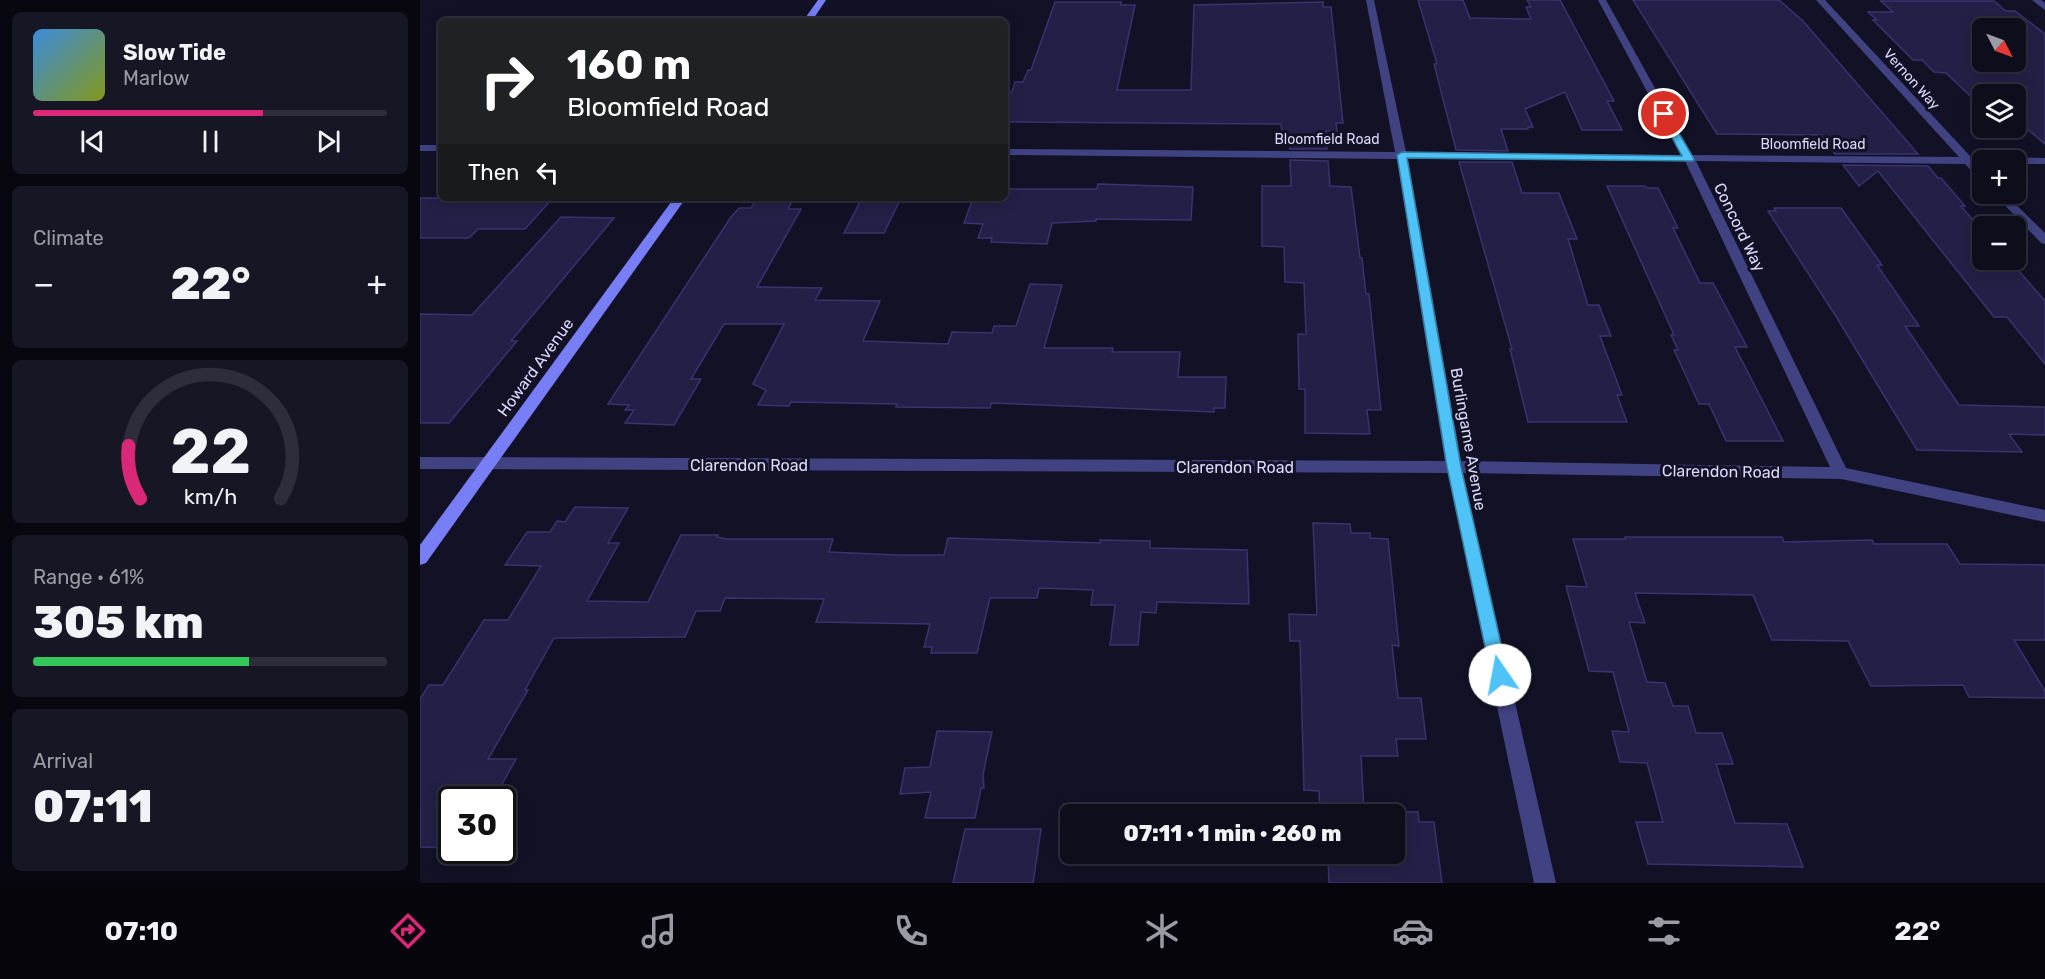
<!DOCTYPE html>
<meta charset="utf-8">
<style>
body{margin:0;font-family:Rubik,sans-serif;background:#171625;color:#f1f3f6;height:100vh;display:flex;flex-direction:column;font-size:22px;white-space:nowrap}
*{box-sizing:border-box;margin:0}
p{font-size:20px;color:#9b9ca3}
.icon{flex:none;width:33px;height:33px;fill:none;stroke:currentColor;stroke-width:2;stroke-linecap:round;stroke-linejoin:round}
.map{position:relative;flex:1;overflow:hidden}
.sheet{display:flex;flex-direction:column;gap:12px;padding:12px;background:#08070f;width:420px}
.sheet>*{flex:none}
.banner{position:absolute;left:18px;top:18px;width:570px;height:183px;border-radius:9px;box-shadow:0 3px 15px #0003,0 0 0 2px #2e2d3b;background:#202124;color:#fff;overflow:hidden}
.needle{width:39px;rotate:132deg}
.fabs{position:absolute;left:1552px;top:18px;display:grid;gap:12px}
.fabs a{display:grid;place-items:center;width:54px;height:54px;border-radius:9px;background:#0e0d1c;box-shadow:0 3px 15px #0003,0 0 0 2px #2e2d3b;font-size:30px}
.speed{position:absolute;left:18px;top:786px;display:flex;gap:12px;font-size:30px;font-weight:700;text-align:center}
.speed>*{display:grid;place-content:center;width:78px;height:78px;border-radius:50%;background:#0e0d1c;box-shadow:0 3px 15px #0003,0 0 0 2px #2e2d3b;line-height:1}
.speed .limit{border:3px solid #111;border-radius:9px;background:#fff;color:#111}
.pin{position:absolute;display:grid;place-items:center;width:51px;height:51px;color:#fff;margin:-26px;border:3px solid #fff;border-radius:50%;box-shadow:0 2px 6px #0007}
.me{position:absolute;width:66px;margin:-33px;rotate:348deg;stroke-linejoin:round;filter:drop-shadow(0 0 4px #0008)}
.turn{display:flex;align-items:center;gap:21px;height:126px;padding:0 30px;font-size:27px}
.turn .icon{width:78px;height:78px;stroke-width:2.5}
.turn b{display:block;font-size:42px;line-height:51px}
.then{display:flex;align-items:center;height:57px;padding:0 30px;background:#0003;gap:12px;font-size:22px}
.big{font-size:45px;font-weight:800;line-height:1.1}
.sheet .tile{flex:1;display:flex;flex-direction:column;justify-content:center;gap:9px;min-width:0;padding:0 21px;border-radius:9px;background:#171625}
.sheet .dial{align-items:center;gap:0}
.dial svg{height:156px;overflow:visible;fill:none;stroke:#2e2d3b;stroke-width:7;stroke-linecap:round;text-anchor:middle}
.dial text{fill:#f1f3f6;stroke:none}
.song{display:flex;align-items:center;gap:18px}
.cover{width:72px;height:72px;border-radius:9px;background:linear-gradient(135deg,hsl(210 70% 55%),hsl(70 70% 35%))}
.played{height:6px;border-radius:3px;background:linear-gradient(90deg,#db2777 65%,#2e2d3b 65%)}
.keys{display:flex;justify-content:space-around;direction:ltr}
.heat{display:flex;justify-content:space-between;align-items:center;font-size:33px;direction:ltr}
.charge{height:9px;border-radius:4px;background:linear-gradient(90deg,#34c759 61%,#2e2d3b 0)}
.trip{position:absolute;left:640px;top:804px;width:345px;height:60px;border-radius:9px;background:#0e0d1c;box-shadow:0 3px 15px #0003,0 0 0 2px #2e2d3b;font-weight:800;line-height:60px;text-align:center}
.tabs{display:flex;height:96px;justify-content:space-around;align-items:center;background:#06050b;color:#9b9ca3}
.tabs .icon{width:42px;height:42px}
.tabs .current{color:#db2777}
.tabs b{font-size:27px;color:#f1f3f6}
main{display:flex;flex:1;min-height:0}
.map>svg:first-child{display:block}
</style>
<main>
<section class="sheet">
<div class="tile">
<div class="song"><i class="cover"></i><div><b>Slow Tide</b><p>Marlow</p></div></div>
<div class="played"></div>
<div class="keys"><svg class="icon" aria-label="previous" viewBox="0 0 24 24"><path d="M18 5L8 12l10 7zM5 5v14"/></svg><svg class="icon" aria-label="pause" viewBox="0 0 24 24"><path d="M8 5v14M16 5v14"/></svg><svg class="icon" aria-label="next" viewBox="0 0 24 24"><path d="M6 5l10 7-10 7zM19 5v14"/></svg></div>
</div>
<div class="tile"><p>Climate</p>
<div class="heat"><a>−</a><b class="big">22°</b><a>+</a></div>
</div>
<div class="tile dial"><svg viewBox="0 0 100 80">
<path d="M14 69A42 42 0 1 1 86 69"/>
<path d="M14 69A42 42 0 0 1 8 42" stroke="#db2777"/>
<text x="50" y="56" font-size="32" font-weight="700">22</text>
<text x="50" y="72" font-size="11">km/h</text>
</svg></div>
<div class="tile"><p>Range · 61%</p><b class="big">305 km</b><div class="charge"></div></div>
<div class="tile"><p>Arrival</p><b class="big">07:11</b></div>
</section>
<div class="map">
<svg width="1625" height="883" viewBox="0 0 1625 883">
<rect width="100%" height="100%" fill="#131126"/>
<!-- building -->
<g fill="#241f46" stroke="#3a3270" stroke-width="1.5" fill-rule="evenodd">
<polygon points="998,0 1043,0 1050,18 1111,19 1106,7 1111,7 1107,0 1140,0 1194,101 1187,101 1202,130 1162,130 1145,92 1105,109 1113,127 1108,127 1108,129 1081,129 1088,151 1036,150 1014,64 1017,64"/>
<polygon points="1213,0 1359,0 1383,21 1498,154 1415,154 1400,135 1297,134"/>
<path d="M 1461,1 L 1574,1 L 1586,11 L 1595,11 L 1625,34 L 1625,144 L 1606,128 L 1583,128 L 1596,128 L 1596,94 L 1563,94 L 1563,108 L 1526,73 L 1514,72 L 1502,60 L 1493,60 L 1453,20 L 1457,20 L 1448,12 L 1473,12 ZM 1563,28 L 1596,28 L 1596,62 L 1563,62 Z"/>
<polygon points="635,2 701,2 701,5 715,5 697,90 771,90 774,5 903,2 903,7 911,7 923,123 916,123 917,131 906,131 907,149 870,149 870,134 862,134 861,124 585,122 585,92 592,92 595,82 603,82 608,70 611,70"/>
<polygon points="870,160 908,161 910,186 931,187 940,258 942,258 946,294 949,294 961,410 947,410 950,434 885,433 885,389 879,389 878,334 886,334 884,283 865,282 864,247 842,246 842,186 871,186"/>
<polygon points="1039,162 1092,162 1102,193 1139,193 1157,239 1148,239 1168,305 1179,305 1191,336 1180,336 1202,395 1197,395 1207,422 1108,422 1090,349 1092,349"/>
<polygon points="1423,165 1508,166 1518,178 1521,178 1545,206 1541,206 1563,232 1563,260 1587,260 1591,262 1625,301 1625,364 1587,317 1574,317 1458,171 1439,186"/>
<polygon points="678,184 773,187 771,220 676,219 676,221 632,223 627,244 571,242 572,238 558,238 563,224 544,223 553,198 585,198 585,189 677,189"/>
<polygon points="1187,186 1225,186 1227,188 1238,188 1258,228 1253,228 1280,283 1293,283 1327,347 1315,347 1363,441 1306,441 1289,404 1279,404 1254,350 1258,350 1251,335 1254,335"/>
<polygon points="0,198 133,198 105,229 58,229 49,238 0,238"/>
<polygon points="337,198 374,198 368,209 381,209 337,287 402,288 395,300 460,301 443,341 528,344 532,332 572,333 574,326 596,326 610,284 642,285 624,348 693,348 692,352 760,352 758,377 806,377 805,408 794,408 794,412 571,403 570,408 476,407 477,404 371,402 369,406 338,405 346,390 333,384 364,324 304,324 271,379 281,379 254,425 205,423 214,410 205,410 209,405 188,404 311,217 319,208 331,208"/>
<polygon points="442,198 481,198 464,233 424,233"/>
<polygon points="1354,208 1421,208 1462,265 1457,265 1499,326 1485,326 1539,405 1625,407 1625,435 1589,434 1602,452 1497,450 1417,318 1348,211 1356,211"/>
<polygon points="141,217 194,218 91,341 97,341 29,423 0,423 0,314 52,315"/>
<polygon points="155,507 208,508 188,543 199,543 167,601 228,602 261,535 298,535 297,537 306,539 413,539 409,552 477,555 524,555 528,538 680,543 680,540 730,541 730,548 827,550 829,604 737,602 736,613 721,612 718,645 690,645 695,605 671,605 673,590 619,588 617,598 570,598 557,653 511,653 512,647 504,647 510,624 396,622 404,599 305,598 300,611 276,611 265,637 134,638 105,690 108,690 68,759 96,759 73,800 32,800 32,848 0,847 0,699 9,685 23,685 64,620 88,620 121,566 85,565 107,532 130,532 137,521 145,522"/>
<polygon points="893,523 930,524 931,533 950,533 950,538 968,539 979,646 972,645 978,698 1001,698 1006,739 976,739 978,756 941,756 944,811 998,812 999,822 1014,822 1022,883 909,883 908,857 901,857 901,854 975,854 975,814 900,814 899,791 884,790 880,641 870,641 869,614 897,615"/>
<polygon points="1205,537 1362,537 1364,542 1452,540 1454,544 1527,544 1540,564 1625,565 1625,640 1594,640 1625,691 1625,698 1549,697 1543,685 1451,686 1428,641 1352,640 1333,595 1215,593 1225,623 1209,622 1227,682 1245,683 1253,706 1268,706 1276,733 1302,733 1313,764 1296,764 1315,823 1367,824 1383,867 1228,864 1216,822 1243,822 1227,763 1200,762 1192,731 1209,732 1193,672 1169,671 1146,586 1167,587 1153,539 1206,539"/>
<polygon points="517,731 572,732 563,775 564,788 561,788 555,818 505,818 511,792 480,794 485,768 510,767"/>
<polygon points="545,829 621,829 613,883 533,883"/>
</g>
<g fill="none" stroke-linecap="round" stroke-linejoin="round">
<!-- street -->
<g fill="#404282" fill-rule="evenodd">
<path d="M 946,0 L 954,0 L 986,152 L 1261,155 L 1178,0 L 1186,0 L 1272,155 L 1539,157 L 1396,0 L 1405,0 L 1551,157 L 1625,158 L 1625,164 L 1596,164 L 1596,160 L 1563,160 L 1563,164 L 1557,164 L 1563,170 L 1563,180 L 1559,179 L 1545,164 L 1276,161 L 1426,468 L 1625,510 L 1625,522 L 1421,479 L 1043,473 L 1136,883 L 1114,883 L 1028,473 L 0,469 L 0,457 L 1025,461 L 977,159 L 585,155 L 585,149 L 975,152 ZM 988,159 L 1265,161 L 1410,467 L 1041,461 Z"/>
<polygon points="1612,0 1621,0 1625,3 1625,10"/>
<rect x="0" y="145" width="21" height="6"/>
<polygon points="1574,194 1585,194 1625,233 1625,244 1621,243"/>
</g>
<!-- secondary -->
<g fill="#777ef6" fill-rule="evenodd">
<polygon points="398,0 406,0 392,21 383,21"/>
<polygon points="254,198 266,198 6,563 0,565 0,545"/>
</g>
</g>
<!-- route -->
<polygon fill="#4fc3f7" stroke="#337fa1" stroke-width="1.5" points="1244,111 1248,114 1274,159 1273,161 987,158 1041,467 1088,675 1085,681 1080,683 1074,681 1071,675 1027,467 977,155 982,152 1262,156 1239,114"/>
<g text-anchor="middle" stroke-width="6" stroke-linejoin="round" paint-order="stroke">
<!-- far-street labels -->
<g font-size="14" fill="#dbd9fc" stroke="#131126">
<text transform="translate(1492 79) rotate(48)" y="5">Vernon Way</text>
<text x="907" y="144">Bloomfield Road</text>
<text x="1393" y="149">Bloomfield Road</text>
</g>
<!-- street labels -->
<g font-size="16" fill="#dbd9fc" stroke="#131126">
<text transform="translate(1320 227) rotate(64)" y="6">Concord Way</text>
<text transform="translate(115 367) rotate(-54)" y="6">Howard Avenue</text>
<text transform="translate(1049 439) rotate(80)" y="6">Burlingame Avenue</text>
<text x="329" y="471">Clarendon Road</text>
<text x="815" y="473">Clarendon Road</text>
<text transform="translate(1301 471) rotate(1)" y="6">Clarendon Road</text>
</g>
</g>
</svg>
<div class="fabs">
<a><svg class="needle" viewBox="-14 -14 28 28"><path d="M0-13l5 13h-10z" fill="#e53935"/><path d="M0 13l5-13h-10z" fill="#9b9ca3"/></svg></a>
<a><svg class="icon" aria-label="layers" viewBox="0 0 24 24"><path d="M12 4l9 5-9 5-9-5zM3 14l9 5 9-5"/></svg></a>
<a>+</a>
<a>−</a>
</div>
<div class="speed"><div class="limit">30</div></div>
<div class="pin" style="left:1244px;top:114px;background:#d93025"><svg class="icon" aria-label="arrive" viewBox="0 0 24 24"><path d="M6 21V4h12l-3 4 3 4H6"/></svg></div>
<svg class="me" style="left:1080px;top:675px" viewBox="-20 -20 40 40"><circle r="19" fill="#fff"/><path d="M0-13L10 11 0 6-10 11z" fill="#4fc3f7"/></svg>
<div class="trip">07:11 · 1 min · 260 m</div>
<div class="banner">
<div class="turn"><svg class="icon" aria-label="right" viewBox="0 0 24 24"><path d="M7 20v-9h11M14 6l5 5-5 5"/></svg><div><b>160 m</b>Bloomfield Road</div></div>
<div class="then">Then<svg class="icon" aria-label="left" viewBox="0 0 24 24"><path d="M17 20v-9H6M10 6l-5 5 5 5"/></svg></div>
</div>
</div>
</main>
<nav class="tabs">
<b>07:10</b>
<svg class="icon current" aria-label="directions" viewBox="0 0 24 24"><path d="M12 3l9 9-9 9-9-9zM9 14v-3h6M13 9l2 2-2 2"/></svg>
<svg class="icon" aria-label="music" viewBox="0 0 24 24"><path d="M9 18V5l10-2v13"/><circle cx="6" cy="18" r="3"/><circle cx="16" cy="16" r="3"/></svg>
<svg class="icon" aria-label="phone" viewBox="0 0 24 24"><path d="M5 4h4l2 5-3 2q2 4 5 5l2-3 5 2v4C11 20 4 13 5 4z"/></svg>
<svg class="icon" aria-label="climate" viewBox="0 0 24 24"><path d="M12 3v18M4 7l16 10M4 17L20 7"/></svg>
<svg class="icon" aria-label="car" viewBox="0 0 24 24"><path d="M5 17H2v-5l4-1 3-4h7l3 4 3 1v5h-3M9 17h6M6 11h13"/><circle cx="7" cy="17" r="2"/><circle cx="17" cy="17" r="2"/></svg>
<svg class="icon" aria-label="filters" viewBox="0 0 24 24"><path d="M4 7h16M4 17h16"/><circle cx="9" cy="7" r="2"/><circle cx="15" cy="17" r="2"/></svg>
<b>22°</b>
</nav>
